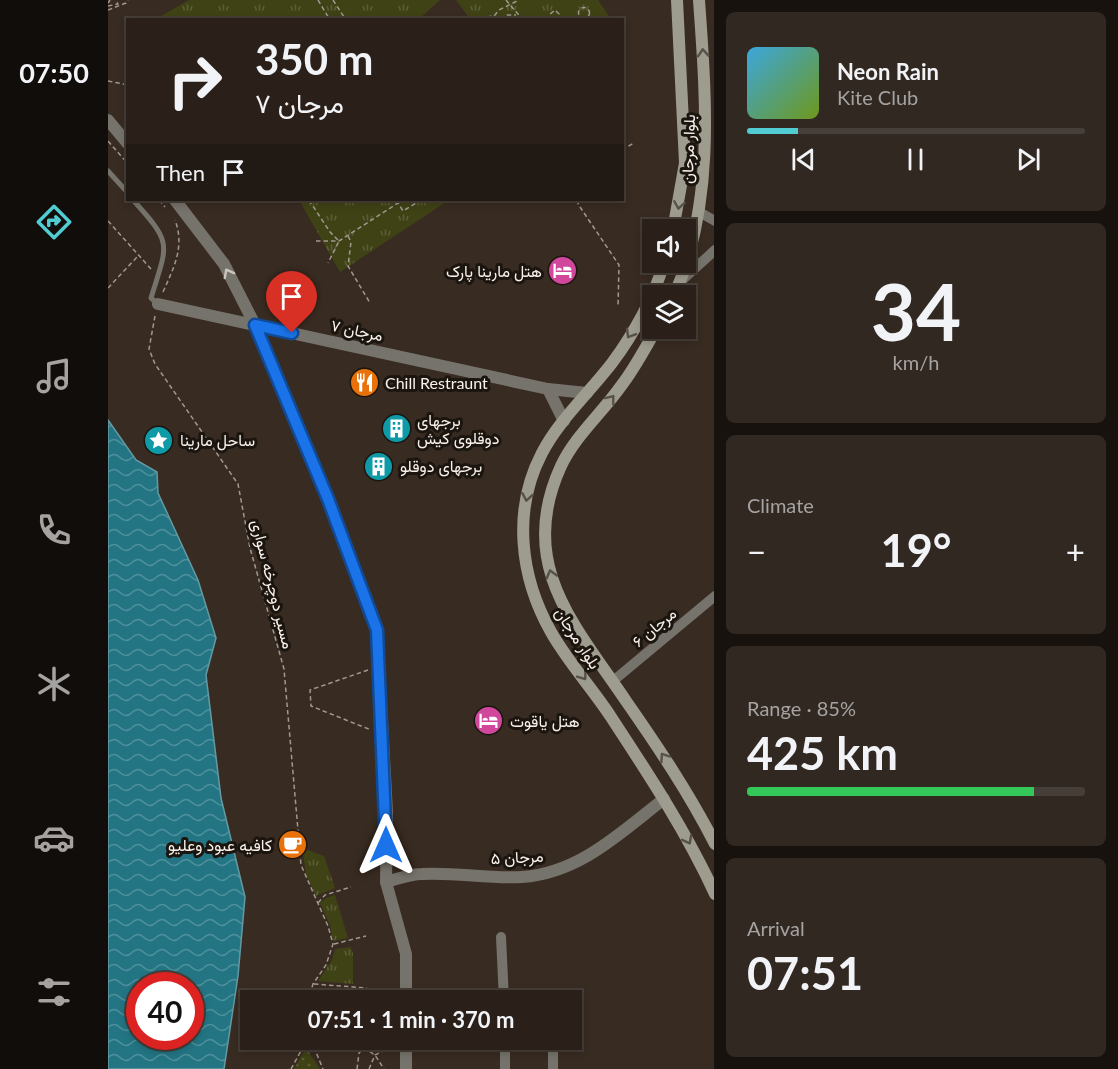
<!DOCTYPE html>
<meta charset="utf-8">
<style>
body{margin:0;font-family:Lato,Vazirmatn,sans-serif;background:#322822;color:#f1f3f6;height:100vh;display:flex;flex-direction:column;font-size:22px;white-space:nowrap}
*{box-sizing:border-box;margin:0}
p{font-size:20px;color:#a5a3a2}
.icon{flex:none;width:33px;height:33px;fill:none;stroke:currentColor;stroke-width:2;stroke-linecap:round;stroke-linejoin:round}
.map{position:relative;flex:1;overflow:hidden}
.drawer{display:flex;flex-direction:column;gap:12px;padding:12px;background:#17120e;width:404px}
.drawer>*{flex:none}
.banner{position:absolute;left:18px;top:18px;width:498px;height:183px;border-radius:0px;box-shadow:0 3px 9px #0003,0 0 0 2px #463e38;background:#2a2019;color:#f1f3f6;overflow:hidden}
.controls{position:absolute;left:534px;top:219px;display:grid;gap:12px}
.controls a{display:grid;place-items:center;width:54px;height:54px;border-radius:0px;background:#2a2019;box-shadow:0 3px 9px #0003,0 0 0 2px #463e38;font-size:30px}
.speed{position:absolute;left:18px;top:972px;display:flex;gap:12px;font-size:30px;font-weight:700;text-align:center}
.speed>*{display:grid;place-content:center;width:78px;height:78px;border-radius:50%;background:#2a2019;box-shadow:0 3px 9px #0003,0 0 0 2px #463e38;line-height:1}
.speed .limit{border:9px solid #d22;background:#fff;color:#111}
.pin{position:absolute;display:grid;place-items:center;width:51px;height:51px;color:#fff;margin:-62px -26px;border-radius:50% 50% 50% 0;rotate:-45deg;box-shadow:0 0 6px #0007}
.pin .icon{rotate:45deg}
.me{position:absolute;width:66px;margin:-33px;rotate:0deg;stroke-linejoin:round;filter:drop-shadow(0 0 4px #0008)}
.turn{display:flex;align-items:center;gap:21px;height:126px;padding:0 30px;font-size:27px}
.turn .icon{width:78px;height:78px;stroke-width:2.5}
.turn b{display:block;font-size:42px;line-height:51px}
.then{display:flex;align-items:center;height:57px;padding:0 30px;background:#0003;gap:12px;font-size:22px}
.big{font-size:45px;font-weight:700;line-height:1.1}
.drawer .card{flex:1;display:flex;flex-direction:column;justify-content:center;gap:9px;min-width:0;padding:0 21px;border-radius:9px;background:#322822}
.drawer .dial{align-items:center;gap:0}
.dial b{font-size:78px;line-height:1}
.song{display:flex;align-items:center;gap:18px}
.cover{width:72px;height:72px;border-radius:9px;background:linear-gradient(135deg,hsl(200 70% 55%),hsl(80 70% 35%))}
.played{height:6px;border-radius:3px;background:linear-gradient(90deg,#51ccd3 15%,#463e38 15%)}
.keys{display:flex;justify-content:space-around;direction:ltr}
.heat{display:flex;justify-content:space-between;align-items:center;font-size:33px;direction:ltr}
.charge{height:9px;border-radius:4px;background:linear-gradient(90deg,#34c759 85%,#463e38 0)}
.trip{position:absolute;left:132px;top:990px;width:342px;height:60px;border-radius:0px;background:#2a2019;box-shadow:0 3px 9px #0003,0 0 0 2px #463e38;font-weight:700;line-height:60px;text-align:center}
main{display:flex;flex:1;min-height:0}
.tab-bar{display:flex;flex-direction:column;width:108px;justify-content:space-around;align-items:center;background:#110d0a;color:#a5a3a2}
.tab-bar .icon{width:42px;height:42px}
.tab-bar .current{color:#51ccd3}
.tab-bar b{font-size:27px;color:#f1f3f6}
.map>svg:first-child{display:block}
</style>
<main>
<nav class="tab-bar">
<b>07:50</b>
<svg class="icon current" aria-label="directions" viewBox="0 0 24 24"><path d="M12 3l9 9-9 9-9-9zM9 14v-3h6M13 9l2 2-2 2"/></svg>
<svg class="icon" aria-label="music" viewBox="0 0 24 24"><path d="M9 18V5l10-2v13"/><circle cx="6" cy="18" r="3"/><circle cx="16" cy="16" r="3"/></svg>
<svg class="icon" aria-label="phone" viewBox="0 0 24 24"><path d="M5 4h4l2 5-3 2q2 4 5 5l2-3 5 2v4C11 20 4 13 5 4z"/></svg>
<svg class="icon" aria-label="climate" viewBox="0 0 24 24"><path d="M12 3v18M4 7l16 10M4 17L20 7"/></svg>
<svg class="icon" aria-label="car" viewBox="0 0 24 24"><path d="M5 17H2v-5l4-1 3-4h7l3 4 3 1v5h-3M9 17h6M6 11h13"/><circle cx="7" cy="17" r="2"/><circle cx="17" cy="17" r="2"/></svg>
<svg class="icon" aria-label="filters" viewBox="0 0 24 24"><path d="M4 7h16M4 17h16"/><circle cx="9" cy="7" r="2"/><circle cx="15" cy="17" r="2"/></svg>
</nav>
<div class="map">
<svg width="607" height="1069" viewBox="0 0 607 1069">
<defs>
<pattern id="grass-tufts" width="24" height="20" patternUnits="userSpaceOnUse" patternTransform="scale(1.5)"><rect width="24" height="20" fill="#3f4215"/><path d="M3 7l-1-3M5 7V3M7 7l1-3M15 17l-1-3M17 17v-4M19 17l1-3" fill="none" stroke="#5c5e37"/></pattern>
<pattern id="park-dots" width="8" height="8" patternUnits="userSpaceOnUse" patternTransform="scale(1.5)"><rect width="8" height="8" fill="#3f4215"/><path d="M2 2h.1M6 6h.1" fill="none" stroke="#5c5e37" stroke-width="1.8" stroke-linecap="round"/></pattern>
<pattern id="water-waves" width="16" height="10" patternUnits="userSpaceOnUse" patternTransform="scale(1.5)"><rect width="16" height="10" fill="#237584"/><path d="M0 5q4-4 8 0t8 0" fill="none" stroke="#4f909b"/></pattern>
</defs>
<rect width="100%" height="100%" fill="#382b21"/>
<!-- grass -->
<g fill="url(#grass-tufts)">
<polygon points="81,0 332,0 311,19 48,19"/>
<polygon points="348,0 490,0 503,19 362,19"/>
<polygon points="191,200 341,200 232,272"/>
<polygon points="194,848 216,856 227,888 208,896 198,874"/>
<polygon points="227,895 240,938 225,941 222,925 212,903 218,898"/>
<polygon points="242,947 245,952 245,984 210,981 224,960 227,949"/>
<polygon points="208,989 244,992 244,1000 203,1000"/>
</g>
<!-- park -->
<polygon fill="url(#park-dots)" points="198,1048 212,1069 186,1069"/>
<!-- water -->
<path fill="url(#water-waves)" stroke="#649aa3" stroke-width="1.5" fill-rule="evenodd" d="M 0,420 L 28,460 L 49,472 L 50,493 L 90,580 L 108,638 L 98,675 L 113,798 L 137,897 L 130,976 L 116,1069 L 0,1069 ZM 32,986 L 82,986 L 82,1036 L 32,1036 Z"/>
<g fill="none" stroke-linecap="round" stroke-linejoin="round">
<!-- path -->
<g stroke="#a29890" stroke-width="1.5" stroke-dasharray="4.5 3" stroke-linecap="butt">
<polyline points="210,0 222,20"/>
<polyline points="225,0 238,20"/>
<polyline points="398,0 415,20"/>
<polyline points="0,3 2,0"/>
<polyline points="0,6 10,4 8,0"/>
<circle cx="476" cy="13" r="5.5"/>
<polyline points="0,10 18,3 20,0"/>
<polyline points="379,17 386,16 391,10 411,0"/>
<polyline points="394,20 397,15 408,15"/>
<polyline points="444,20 441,15 447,10 451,14 449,20"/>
<polyline points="0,81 20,85"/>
<polyline points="0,141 20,164"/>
<polyline points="514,150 526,143"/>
<polyline points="51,200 57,207"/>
<polyline points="201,200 222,232 231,241 220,263"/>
<polyline points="471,200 470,204 511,265 510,307"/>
<polyline points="0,221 43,269"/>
<polyline points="240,236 243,242 240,266 262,303"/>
<polyline points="208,241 231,241 290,203 295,211 313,200"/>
<polyline points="0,288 30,256"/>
<path d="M 55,292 C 66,267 77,247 67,220"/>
<polyline points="47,316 41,349 47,364 130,484 142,548 176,669 193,865 220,926 225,944 218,965 205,984 200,1000"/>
<polyline points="260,670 202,690 203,706 263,730"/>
<polyline points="210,903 217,895 243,887"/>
<polyline points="226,944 258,936"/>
<polyline points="206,984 259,988"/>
<polyline points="203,1040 215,1069"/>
<polyline points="183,1069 199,1040"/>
<polyline points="249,1069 251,1053 256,1048 267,1055 276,1069"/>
<polyline points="261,1069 267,1055 285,1046"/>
</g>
<!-- service -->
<g stroke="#76736c" stroke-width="5">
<polyline points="0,171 20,193"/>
<path d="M 25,200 C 65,244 60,243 43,298 L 50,304"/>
</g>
<!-- minor -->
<g stroke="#76736c" stroke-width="10">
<polyline points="593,213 607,221"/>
<polyline points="573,281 607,250"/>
<polyline points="505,681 607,596"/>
<polyline points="393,937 396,1000"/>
<polyline points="445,1040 445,1069"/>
<polyline points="397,1069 397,1040"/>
</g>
<!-- tertiary -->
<g stroke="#76736c" stroke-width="12">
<polyline points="0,120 20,144"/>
<polyline points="67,200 116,264 147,325 220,499 269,630 279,812 278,882 298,954 298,1000"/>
<polyline points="50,304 440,389 479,393"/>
<polyline points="440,389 456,421"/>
<path d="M 278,882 C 290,879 302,874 314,874 C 347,872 381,879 414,877 C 472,873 513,832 556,799"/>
<polyline points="298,1040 298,1069"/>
</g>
<!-- secondary -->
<g stroke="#9e9b8f" stroke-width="12">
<polyline points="565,230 577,163 569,0"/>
<path d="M 556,262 C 547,296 525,335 504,363 C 481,393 451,420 434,453 C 404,510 412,577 443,632 C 460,662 484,688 503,717 C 541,775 578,831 607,894"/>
<path d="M 566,296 C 607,203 598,99 591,0"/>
<path d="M 549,328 C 537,348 527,368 513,386 C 494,413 467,436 453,466 C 408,564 466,624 518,701 C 550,747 581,793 607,844"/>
</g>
</g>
<!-- one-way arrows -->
<defs><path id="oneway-chevron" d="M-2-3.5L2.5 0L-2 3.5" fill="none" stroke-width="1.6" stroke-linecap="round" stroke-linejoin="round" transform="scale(1.5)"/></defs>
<g stroke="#565149">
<use href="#oneway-chevron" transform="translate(595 53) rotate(-94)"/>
<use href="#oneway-chevron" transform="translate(571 205) rotate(99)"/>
<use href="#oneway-chevron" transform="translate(522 334) rotate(121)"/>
<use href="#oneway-chevron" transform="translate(503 399) rotate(-52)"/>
<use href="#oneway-chevron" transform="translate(419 497) rotate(100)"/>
<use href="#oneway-chevron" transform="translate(443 574) rotate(-105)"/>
<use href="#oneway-chevron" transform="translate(475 676) rotate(54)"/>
<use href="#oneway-chevron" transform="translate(556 757) rotate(-124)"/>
<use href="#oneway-chevron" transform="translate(580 840) rotate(62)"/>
</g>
<use stroke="#ccc5bf" href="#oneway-chevron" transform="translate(120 273) rotate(-118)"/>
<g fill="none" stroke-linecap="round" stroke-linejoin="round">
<defs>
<polyline id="route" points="184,333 147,325 220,499 269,630 278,845"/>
</defs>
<!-- route casing -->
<use href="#route" stroke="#114b97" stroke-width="15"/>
<!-- route -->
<use href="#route" stroke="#1a73e8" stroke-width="10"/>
</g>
<!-- icons -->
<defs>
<symbol id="hotel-disc" viewBox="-11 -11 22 22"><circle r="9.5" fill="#d1479c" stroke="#1b1510"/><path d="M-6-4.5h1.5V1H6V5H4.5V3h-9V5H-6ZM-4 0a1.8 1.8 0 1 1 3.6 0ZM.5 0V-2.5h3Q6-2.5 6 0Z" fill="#fff"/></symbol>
<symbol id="restaurant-disc" viewBox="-11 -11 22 22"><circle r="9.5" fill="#e8710a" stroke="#1b1510"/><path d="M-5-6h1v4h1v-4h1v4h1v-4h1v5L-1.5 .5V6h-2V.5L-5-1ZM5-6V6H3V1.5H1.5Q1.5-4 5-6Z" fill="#fff"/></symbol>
<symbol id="building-disc" viewBox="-11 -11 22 22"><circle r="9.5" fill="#0f9aa8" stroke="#1b1510"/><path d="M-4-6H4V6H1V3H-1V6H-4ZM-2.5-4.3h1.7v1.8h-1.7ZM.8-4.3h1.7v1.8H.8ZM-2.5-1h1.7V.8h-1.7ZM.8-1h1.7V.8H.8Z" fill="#fff"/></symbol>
<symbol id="sight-disc" viewBox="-11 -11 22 22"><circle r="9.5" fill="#0f9aa8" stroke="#1b1510"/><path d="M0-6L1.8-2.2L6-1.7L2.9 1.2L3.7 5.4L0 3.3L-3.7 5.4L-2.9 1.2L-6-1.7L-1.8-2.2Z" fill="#fff"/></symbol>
<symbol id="cafe-disc" viewBox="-11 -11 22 22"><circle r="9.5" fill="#e8710a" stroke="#1b1510"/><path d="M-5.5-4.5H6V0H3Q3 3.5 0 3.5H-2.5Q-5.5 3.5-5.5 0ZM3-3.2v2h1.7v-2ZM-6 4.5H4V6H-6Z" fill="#fff"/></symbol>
</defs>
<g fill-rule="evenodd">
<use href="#hotel-disc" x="438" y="254" width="33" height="33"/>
<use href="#restaurant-disc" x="240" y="366" width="33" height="33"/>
<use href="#building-disc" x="272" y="412" width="33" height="33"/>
<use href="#sight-disc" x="34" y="424" width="33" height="33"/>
<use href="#building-disc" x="254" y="450" width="33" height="33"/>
<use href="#hotel-disc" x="364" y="704" width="33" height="33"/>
<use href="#cafe-disc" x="168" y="828" width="33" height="33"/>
</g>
<g text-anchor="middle" stroke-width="6" stroke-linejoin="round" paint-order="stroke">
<!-- street labels -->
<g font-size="16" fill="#faf1eb" stroke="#1b1510">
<text transform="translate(580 149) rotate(-88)" y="6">بلوار مرجان</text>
<text transform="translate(249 330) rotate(12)" y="6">مرجان ۷</text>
<text transform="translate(165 584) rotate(76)" y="6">مسیر دوچرخه سواری</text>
<text transform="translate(546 627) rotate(-40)" y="6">مرجان ۶</text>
<text transform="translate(470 638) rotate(57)" y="6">بلوار مرجان</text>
<text transform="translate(409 857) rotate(-3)" y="6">مرجان ۵</text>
</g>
<!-- poi labels -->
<g font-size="16" fill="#faf1eb" stroke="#1b1510" text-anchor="start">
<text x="434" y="277" text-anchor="end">هتل مارینا پارک</text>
<text x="277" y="389">Chill Restraunt</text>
<text x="309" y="426">برجهای<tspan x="309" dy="18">دوقلوی کیش</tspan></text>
<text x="72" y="446">ساحل مارینا</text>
<text x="292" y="472">برجهای دوقلو</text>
<text x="402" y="727">هتل یاقوت</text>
<text x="164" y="851" text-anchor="end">کافیه عبود وعلیو</text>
</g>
</g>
</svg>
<div class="controls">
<a><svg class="icon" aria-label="sound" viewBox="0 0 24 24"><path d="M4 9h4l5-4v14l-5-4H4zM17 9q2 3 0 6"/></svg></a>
<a><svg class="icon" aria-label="layers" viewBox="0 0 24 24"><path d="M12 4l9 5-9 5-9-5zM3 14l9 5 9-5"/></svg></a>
</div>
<div class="speed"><div class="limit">40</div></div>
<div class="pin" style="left:184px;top:333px;background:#d93025"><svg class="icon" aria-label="arrive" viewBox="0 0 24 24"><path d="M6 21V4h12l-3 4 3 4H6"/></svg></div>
<svg class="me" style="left:278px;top:845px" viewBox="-20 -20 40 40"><path d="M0-17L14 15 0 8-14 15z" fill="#1a73e8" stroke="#fff" stroke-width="4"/></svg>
<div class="trip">07:51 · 1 min · 370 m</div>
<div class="banner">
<div class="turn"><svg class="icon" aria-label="right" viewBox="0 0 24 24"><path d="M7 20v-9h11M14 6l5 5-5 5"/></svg><div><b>350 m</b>مرجان ۷</div></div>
<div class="then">Then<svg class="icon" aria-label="arrive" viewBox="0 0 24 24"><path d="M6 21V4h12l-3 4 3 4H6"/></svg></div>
</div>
</div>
<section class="drawer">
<div class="card">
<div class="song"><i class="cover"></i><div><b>Neon Rain</b><p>Kite Club</p></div></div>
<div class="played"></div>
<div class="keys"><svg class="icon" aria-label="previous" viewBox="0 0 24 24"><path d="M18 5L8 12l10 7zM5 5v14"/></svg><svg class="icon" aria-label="pause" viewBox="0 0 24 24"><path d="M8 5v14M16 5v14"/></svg><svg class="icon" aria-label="next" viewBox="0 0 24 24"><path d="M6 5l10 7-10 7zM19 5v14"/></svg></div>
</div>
<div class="card dial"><b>34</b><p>km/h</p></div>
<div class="card"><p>Climate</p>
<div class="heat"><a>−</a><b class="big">19°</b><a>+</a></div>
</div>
<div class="card"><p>Range · 85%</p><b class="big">425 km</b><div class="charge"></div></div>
<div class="card"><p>Arrival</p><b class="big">07:51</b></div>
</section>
</main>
